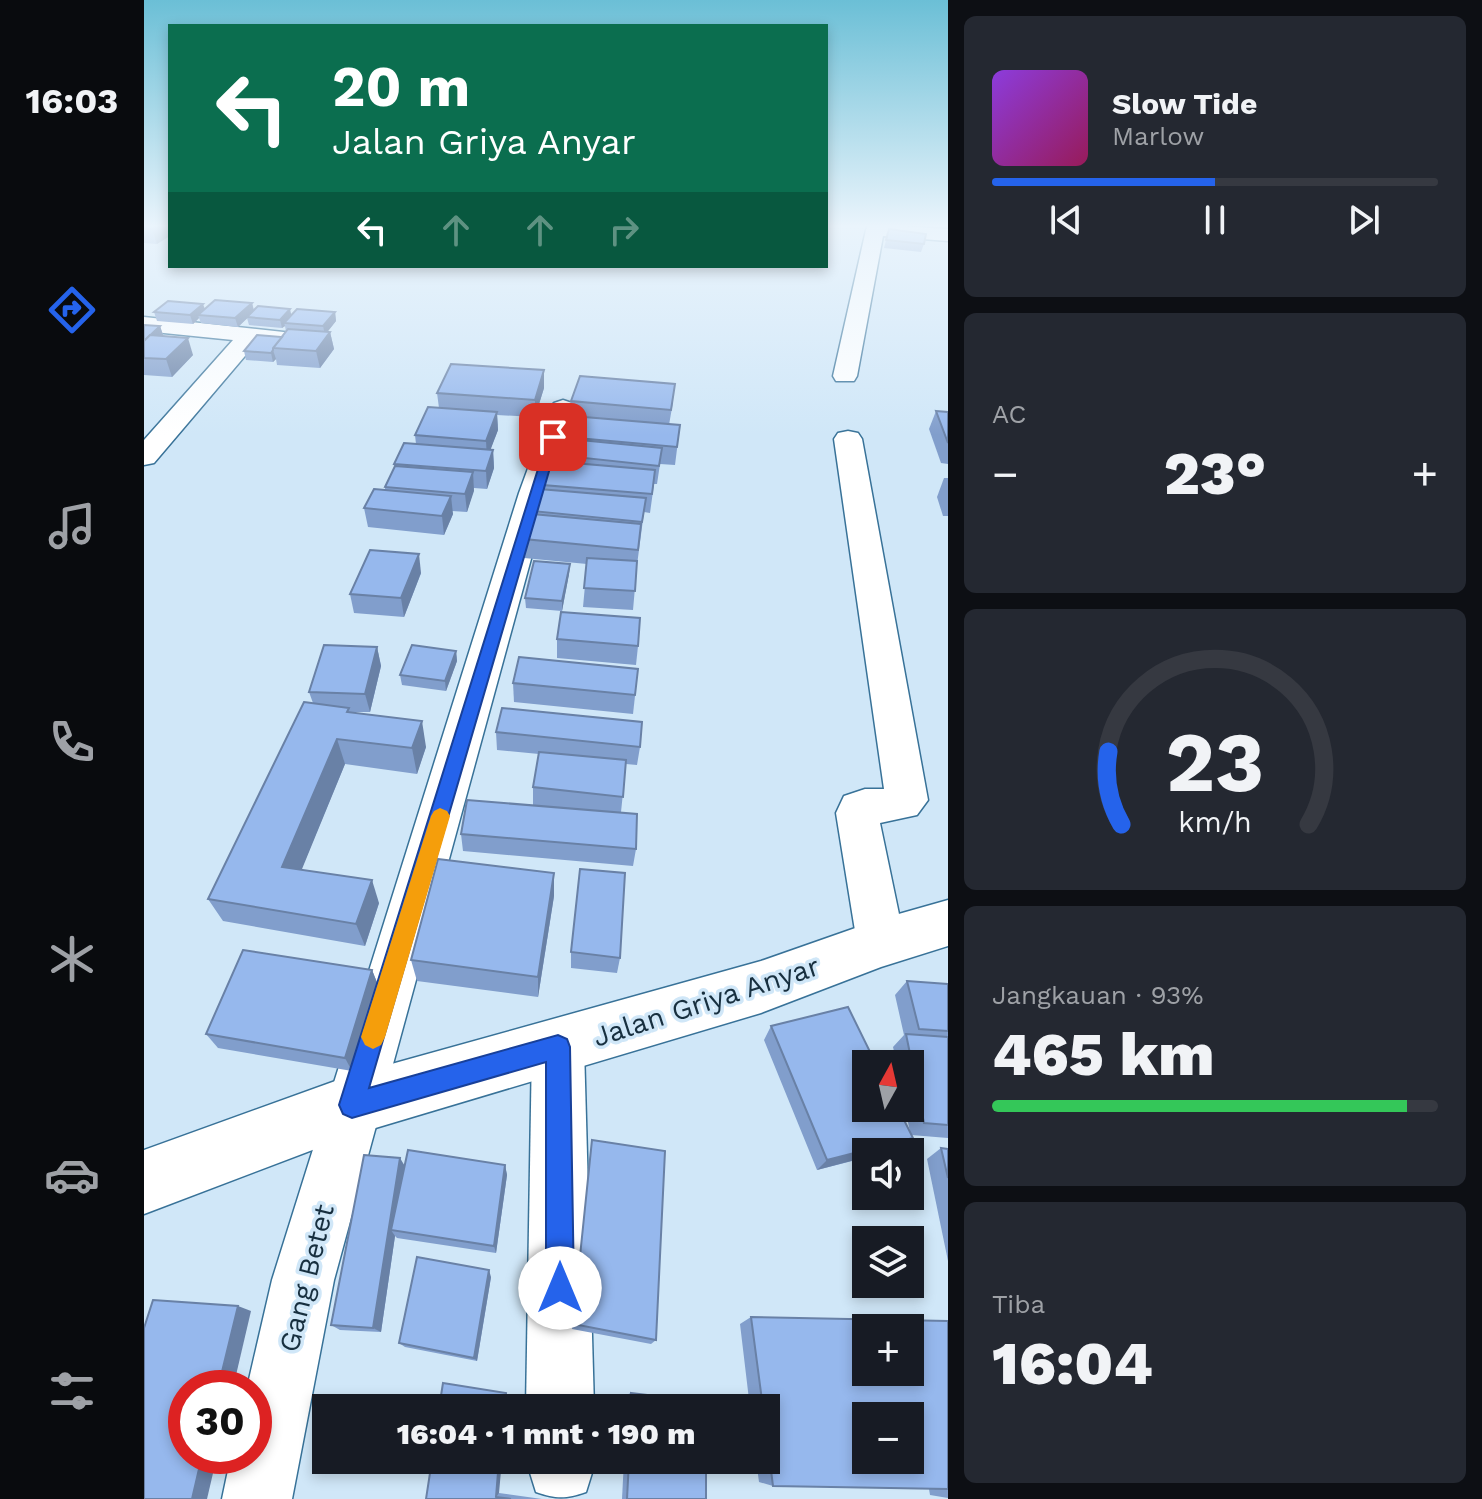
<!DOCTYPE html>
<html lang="id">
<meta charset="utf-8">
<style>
body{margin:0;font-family:"Work Sans",sans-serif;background:#242831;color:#f1f3f6;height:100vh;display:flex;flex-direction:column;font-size:30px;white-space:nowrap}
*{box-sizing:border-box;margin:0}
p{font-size:26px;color:#9ea1a6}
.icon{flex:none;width:44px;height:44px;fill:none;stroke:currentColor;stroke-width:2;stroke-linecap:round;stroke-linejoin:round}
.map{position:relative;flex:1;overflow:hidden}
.sheet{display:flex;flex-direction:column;gap:16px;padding:16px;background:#0d0f14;width:534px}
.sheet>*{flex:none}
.banner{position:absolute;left:24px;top:24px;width:660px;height:244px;border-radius:0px;box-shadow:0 4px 12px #0003;background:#0b6e4f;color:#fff;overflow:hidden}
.needle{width:52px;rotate:8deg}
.buttons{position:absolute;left:708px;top:1050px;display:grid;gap:16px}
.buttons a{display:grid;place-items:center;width:72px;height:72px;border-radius:0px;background:#171b24;box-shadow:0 4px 12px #0003;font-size:40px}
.speed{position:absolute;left:24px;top:1370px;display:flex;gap:16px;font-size:40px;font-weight:700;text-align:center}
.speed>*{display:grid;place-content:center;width:104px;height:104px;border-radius:50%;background:#171b24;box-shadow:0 4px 12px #0003;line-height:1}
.speed .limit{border:12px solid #d22;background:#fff;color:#111}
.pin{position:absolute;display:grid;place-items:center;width:68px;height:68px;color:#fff;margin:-34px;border-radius:16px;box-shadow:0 4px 12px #0006}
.me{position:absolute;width:88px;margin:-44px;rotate:0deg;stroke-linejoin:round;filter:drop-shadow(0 0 6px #0008)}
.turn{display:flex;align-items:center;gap:28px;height:168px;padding:0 32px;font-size:36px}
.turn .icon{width:104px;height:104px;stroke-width:2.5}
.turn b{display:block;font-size:56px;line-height:68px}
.lanes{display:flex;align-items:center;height:76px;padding:0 32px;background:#0003;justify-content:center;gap:40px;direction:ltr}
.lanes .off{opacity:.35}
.big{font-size:60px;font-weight:800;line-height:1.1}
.sheet .widget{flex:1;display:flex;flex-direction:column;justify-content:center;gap:12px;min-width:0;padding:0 28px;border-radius:12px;background:#242831}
.sheet .dial{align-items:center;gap:0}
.dial svg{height:208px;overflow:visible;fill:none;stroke:#363941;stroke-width:7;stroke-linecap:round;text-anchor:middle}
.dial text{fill:#f1f3f6;stroke:none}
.song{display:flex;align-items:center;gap:24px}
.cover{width:96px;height:96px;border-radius:12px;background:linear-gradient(135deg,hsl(270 70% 55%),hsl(330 70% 35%))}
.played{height:8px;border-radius:4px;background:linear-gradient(90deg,#2563eb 50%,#363941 50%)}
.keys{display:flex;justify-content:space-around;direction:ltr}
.heat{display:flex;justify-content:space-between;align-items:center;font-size:44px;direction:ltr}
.charge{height:12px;border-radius:6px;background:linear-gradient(90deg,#34c759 93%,#363941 0)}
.trip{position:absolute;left:168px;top:1394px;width:468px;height:80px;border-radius:0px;background:#171b24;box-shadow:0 4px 12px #0003;font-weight:800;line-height:80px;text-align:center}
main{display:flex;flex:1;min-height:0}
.menu{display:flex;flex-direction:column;width:144px;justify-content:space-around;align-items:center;background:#090b0e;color:#9ea1a6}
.menu .icon{width:56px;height:56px}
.menu .selected{color:#2563eb}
.menu b{font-size:36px;color:#f1f3f6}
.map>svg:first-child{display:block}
</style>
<main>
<nav class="menu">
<b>16:03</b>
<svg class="icon selected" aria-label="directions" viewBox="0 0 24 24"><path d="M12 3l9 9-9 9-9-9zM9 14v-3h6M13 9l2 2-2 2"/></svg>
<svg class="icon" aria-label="music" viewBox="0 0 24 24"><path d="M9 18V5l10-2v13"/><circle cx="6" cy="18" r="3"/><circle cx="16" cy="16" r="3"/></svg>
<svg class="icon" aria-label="phone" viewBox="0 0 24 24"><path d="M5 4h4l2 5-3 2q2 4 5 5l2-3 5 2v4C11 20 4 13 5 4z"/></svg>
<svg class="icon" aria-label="climate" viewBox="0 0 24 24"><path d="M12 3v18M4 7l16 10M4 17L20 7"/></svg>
<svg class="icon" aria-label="car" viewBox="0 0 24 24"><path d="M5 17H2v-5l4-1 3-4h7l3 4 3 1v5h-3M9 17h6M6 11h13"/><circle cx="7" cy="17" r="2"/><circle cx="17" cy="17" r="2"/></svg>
<svg class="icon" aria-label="filters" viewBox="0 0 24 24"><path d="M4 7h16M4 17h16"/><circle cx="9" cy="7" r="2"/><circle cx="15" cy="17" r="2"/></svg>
</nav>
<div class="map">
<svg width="804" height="1499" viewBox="0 0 804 1499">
<rect width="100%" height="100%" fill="#d0e7f8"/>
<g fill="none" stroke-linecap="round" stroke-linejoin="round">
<defs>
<g id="minor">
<polygon points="737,225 804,229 804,241 739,236 713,376 710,381 692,381 689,376 722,230 724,226"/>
<polygon points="0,317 167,335 175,337 179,342 175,347 167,349 112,343 10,463 0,465 0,440 89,340 0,331"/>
<polygon points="419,400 428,403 432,408 405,493 190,1280 148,1499 78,1499 87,1456 110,1456 110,1388 103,1388 128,1280 375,493 406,408 410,403"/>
<polygon points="704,431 714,433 718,439 784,800 773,815 736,823 761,943 754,959 737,965 720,959 713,943 692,813 700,796 721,789 740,789 690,439 694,433"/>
<polygon points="414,1021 432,1029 440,1047 450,1408 382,1408 388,1047 396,1029"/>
<path d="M 382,1460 L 452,1460 L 442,1492 C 422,1499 412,1499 392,1492 Z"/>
</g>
<polygon id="tertiary" points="804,900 804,946 737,967 617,1013 208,1135 0,1214 0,1150 208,1075 617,961 737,919"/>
</defs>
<!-- minor casing -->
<use href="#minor" stroke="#387298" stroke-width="3"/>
<!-- tertiary casing -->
<use href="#tertiary" stroke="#387298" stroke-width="3"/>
<!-- minor -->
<use href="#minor" fill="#fff" fill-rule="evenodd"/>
<!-- tertiary -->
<use href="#tertiary" fill="#fff" fill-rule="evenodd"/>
</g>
<!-- wall -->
<g fill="#819ecc">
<polygon points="0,225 26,225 13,244 0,243"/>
<polygon points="745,229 780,244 777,252 740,248"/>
<polygon points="108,303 110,310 147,315 191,312 192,321 183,332 186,332 190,349 176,368 133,365 132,359 129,362 102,360 100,351 138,337 142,332 141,326 138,328 105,325 103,318 94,327 57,323 55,318 49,324 13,321 10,312 61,309"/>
<polygon points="16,326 19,335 18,336 49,355 28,377 0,375 0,358"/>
<polygon points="400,388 391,417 353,415 354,430 346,450 349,450 350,468 343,489 330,488 323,512 308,511 309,514 300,535 224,527 220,508 241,490 241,487 251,467 250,464 272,444 271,435 295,408 293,393"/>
<polygon points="427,401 529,402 525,425 536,425 531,465 516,464 513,484 510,484 506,513 500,512 493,565 489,610 439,607 443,564 380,558 380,539 388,511 399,489 399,485 431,463 431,456 421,455 422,437 427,419"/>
<polygon points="792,411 804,412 804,464 797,463 785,429"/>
<polygon points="800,478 804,478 804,516 799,516 793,497"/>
<polygon points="426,564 425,574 418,611 382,608 381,598"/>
<polygon points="277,573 260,617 210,613 206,594"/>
<polygon points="413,639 494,646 492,665 413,658"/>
<polygon points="233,647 237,666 226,712 206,712 282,747 273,774 201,764 157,870 235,903 221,946 79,921 64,899 169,703 165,692"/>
<polygon points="312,651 313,661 302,691 258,685 256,675"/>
<polygon points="494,669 489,714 370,702 369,683"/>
<polygon points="352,732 496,747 493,765 482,764 477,812 492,849 489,866 319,851 317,834 389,805 389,787 395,754 353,750"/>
<polygon points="410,896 394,997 273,981 267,960"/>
<polygon points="427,952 476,958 473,973 427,968"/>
<polygon points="228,970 234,985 208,1071 74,1048 62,1034"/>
<polygon points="763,981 804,984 804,1138 767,1135 755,1149 673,1170 620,1040 627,1026 766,1132 761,1108 766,1108 766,1064 753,1064 749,1047 760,1035 751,995"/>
<polygon points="448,1140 512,1340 507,1344 428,1329"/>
<polygon points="797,1148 804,1149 804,1261 783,1159"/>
<polygon points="361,1165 363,1175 352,1253 253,1238 251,1236 237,1332 196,1330 187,1325 261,1167"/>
<polygon points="347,1277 333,1361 261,1347 255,1343"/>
<polygon points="607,1317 804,1321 804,1498 786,1495 785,1489 629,1486 615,1482 612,1460 622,1460 622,1408 606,1408 596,1324"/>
<polygon points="487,1393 561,1408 482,1408 482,1395"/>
<polygon points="480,1460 562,1460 562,1499 478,1499"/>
<polygon points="355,1493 398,1499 282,1499"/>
</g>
<!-- shaded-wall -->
<g fill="#6981a6">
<polygon points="16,225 26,225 26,236 13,244 8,229"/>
<polygon points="108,303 110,312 94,327 91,318"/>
<polygon points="59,304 62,312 54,315 55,318 49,324 46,315"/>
<polygon points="146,309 148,318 140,323 141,326 138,328 136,320"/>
<polygon points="191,312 192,321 181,335 179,326"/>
<polygon points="16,326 19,335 5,349 0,341"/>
<polygon points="186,332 190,349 176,368 172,351"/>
<polygon points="44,338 49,355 28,377 22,359"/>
<polygon points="129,350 132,359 129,362 127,353"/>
<polygon points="400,370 400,388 391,417 391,400"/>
<polygon points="353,412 354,430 343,459 342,441"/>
<polygon points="349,450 350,468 343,489 342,471"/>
<polygon points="329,472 330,491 323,512 321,494"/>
<polygon points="307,496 309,514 300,535 298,516"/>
<polygon points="275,554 277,573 260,617 257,598"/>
<polygon points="426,564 425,574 418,611 418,601"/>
<polygon points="233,647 237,666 226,712 221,694"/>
<polygon points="312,651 313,661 302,691 301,681"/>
<polygon points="278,721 282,747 273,774 268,748"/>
<polygon points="193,739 201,764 149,891 138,867"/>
<polygon points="410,873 410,896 394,997 394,977"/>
<polygon points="228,880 235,903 221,946 212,924"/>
<polygon points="228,970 234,985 208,1071 201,1058"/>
<polygon points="769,1138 755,1149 742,1152 722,1152 722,1157 673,1170 683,1160"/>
<polygon points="256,1158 262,1168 247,1230 251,1236 237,1332 229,1328"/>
<polygon points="361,1165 363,1175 352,1253 350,1246"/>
<polygon points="345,1270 347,1277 333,1361 330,1358"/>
<polygon points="94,1306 107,1311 89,1388 74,1388"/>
<polygon points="362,1393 364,1395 363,1408 360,1408"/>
<polygon points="58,1456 73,1456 63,1499 48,1499"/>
<polygon points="355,1460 358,1460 355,1493 352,1497"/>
</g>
<!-- building -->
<g fill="#96b8ed" stroke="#6981a6" stroke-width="2" fill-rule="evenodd">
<polygon points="0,225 16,225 8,229 0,228"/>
<polygon points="745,229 782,234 780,244 742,240"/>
<polygon points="71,300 108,303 91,318 54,315"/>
<polygon points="24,301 59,304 46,315 10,312"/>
<polygon points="114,306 146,309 136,320 103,317"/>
<polygon points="153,309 191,312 179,326 140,323"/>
<polygon points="0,325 16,326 0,341"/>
<polygon points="144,329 186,332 172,351 129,348"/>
<polygon points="6,335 44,338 22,359 0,358 0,341"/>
<polygon points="113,335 138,337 129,348 129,350 127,353 100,351"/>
<polygon points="307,364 400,370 391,400 293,393"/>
<polygon points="436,376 531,384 527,410 427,401"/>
<polygon points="284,407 353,412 342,441 271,435"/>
<polygon points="792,411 804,412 804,443"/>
<polygon points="428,416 536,425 533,447 422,437"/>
<polygon points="436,440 518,448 515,466 431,457"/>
<polygon points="260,443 349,450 342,471 250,464"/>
<polygon points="406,461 511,470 508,494 399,485"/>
<polygon points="251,466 329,472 321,494 241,487"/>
<polygon points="230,489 307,496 298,516 220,508"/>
<polygon points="395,489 502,498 498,522 388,511"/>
<polygon points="388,514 497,524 494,550 380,539"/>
<polygon points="226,550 275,554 257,598 206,594"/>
<polygon points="443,558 493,561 491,591 440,588"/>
<polygon points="390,561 426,564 418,601 381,598"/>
<polygon points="417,612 496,618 494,646 413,639"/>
<polygon points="180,645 233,647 221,694 165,692"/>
<polygon points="268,645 312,651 301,681 256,675"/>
<polygon points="375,657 494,669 491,695 369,683"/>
<polygon points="160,702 205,708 203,712 278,721 268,748 193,739 138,867 228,880 212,924 64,899"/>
<polygon points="358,708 498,722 496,747 352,732"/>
<polygon points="395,752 482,760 479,797 389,787"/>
<polygon points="323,800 493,814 492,849 317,834"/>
<polygon points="294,859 410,873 394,977 267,960"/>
<polygon points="436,869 481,873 476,958 427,952"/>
<polygon points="99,950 228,970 201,1058 62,1034"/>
<polygon points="763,981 804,984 804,1031 775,1029"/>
<polygon points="704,1007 732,1064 722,1064 722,1108 754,1108 769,1138 683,1160 627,1026"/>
<polygon points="762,1034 804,1037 804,1125 780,1123"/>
<polygon points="448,1140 521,1151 512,1340 429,1324"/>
<polygon points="797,1148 804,1149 804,1178"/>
<polygon points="264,1150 361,1165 350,1246 247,1230"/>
<polygon points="220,1155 256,1158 229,1328 187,1325"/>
<polygon points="273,1257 345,1270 330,1358 255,1343"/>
<polygon points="9,1300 94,1306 74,1388 42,1388 42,1456 58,1456 48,1499 0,1499 0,1328"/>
<path d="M 607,1317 L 804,1321 L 804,1489 L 629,1486 L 622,1431 L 622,1408 L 619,1408 ZM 722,1328 L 766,1328 L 766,1372 L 722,1372 ZM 722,1416 L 766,1416 L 766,1460 L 722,1460 Z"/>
<polygon points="299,1383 362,1393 360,1408 295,1408"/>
<polygon points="487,1393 560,1402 561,1408 487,1408"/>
<polygon points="288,1460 355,1460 352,1497 367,1499 282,1499"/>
<polygon points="485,1460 562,1460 562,1499 483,1499"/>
</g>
<!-- sky -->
<linearGradient id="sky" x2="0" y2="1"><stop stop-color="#6bbfd6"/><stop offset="0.52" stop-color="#eaf4fc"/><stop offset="1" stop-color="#eaf4fc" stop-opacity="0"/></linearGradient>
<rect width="804" height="435" fill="url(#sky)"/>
<!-- route -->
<polygon fill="#2563eb" stroke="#184099" stroke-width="2" points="405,434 415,437 225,1088 414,1035 423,1039 426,1047 430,1288 426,1298 416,1302 406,1298 402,1288 402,1062 208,1118 199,1114 195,1105"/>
<!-- slow -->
<polygon fill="#f59e0b" points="296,808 303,811 306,816 241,1037 237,1045 229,1049 221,1045 217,1037 287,816 290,811"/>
<g text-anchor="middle" stroke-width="7" stroke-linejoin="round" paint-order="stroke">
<!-- near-street labels -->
<g font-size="28" fill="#172f3f" stroke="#d0e7f8">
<text transform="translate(562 1001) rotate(-18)" y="10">Jalan Griya Anyar</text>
<text transform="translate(162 1278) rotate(-76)" y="10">Gang Betet</text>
</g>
</g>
</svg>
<div class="buttons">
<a><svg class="needle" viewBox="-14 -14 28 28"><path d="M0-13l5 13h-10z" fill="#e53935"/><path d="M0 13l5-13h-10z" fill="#9ea1a6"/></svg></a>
<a><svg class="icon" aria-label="sound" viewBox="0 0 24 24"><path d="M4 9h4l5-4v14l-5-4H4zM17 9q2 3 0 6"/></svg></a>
<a><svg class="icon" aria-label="layers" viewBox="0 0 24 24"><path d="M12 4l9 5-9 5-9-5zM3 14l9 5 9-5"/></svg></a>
<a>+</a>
<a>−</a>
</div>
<div class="speed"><div class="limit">30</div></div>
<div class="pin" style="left:409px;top:437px;background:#d93025"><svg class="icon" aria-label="arrive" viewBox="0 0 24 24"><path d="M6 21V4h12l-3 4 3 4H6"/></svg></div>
<svg class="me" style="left:416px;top:1288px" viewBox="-20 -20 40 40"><circle r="19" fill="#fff"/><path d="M0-13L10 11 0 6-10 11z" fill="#2563eb"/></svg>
<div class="trip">16:04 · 1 mnt · 190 m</div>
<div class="banner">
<div class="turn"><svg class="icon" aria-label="left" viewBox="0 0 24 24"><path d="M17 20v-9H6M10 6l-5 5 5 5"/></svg><div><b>20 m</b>Jalan Griya Anyar</div></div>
<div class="lanes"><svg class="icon" aria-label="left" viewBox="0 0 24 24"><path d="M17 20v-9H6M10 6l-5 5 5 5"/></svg><svg class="icon off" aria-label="ahead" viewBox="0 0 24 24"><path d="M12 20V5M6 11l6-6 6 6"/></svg><svg class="icon off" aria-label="ahead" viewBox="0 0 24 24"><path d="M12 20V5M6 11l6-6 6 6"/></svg><svg class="icon off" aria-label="right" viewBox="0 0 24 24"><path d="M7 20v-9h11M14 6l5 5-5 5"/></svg></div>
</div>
</div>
<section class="sheet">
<div class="widget">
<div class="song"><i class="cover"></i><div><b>Slow Tide</b><p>Marlow</p></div></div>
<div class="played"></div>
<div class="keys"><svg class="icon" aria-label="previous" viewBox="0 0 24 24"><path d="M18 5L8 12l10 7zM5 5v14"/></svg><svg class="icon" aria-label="pause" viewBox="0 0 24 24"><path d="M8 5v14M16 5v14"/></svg><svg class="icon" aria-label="next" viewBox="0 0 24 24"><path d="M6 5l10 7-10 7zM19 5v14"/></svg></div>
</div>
<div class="widget"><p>AC</p>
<div class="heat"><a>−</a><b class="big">23°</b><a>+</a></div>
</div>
<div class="widget dial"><svg viewBox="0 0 100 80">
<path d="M14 69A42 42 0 1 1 86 69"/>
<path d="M14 69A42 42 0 0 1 9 41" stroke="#2563eb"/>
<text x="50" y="56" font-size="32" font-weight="700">23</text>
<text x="50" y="72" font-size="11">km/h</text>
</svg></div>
<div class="widget"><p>Jangkauan · 93%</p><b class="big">465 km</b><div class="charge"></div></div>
<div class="widget"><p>Tiba</p><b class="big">16:04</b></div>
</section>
</main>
